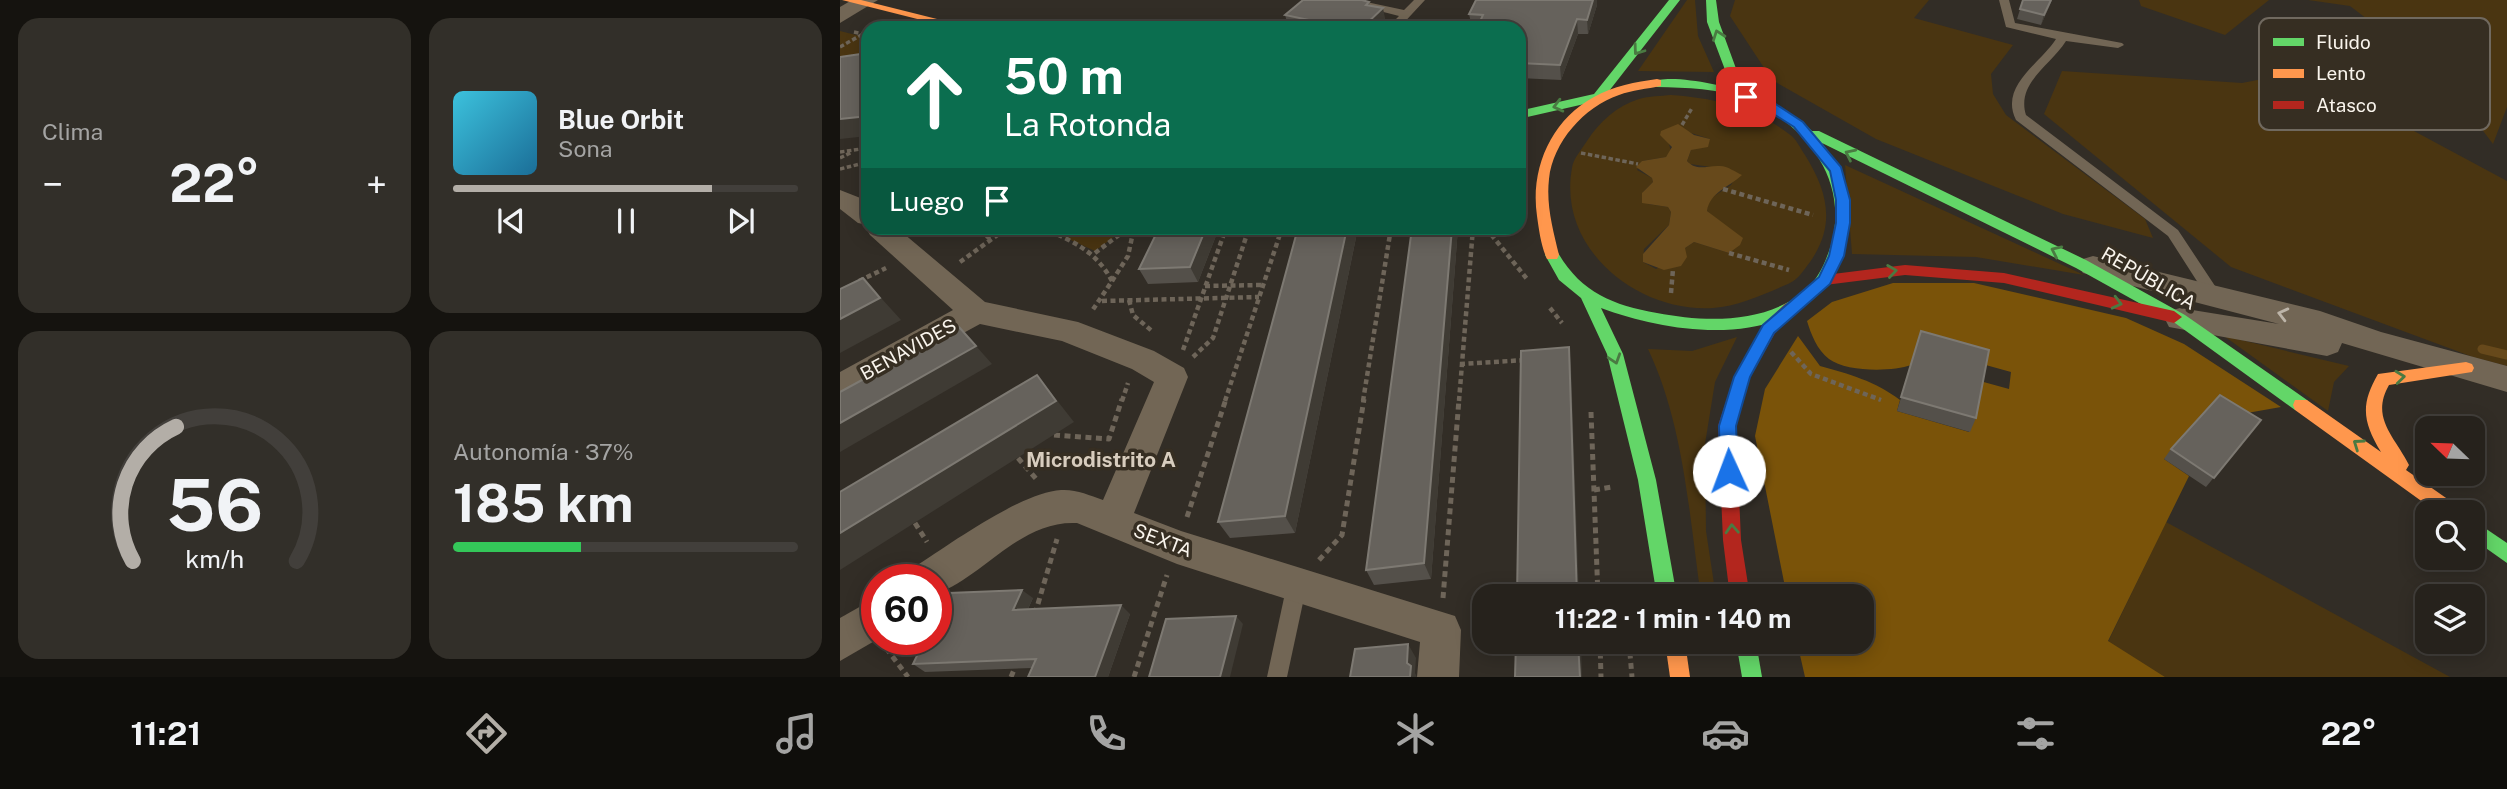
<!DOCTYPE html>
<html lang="es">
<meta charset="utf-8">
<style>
body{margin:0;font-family:"Public Sans",sans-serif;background:#322f29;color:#f1f3f6;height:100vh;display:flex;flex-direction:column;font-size:26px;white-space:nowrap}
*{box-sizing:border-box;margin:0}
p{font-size:23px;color:#a4a4a3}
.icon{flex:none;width:38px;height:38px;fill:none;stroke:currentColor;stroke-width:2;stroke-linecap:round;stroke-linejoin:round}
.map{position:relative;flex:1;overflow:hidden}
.details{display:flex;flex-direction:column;gap:18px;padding:18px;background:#15130f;width:840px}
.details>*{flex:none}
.banner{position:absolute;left:21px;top:21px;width:665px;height:214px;border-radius:21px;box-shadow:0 4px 18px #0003,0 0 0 2px #423f3b;background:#0b6e4f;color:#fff;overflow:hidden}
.needle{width:46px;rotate:293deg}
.tools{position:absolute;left:1575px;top:416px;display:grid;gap:14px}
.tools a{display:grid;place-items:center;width:70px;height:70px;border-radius:14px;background:#26221c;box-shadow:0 4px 18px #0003,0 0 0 2px #423f3b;font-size:35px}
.speed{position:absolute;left:21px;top:564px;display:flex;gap:14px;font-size:35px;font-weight:700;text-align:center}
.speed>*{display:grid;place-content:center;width:91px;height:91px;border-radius:50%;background:#26221c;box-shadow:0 4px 18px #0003,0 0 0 2px #423f3b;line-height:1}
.speed .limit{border:10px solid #d22;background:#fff;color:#111}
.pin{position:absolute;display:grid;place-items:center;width:60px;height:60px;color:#fff;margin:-30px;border-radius:14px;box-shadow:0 4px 10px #0006}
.me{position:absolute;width:77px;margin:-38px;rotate:358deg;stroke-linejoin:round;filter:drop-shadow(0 0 5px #0008)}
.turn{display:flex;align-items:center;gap:24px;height:147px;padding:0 28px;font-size:32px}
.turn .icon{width:91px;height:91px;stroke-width:2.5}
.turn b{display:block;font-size:49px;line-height:60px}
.then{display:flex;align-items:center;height:66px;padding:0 28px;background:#0003;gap:14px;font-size:26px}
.big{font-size:52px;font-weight:700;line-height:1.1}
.details .card{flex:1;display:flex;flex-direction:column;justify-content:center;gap:10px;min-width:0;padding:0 24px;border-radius:21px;background:#322f29}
.details .dial{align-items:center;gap:0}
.dial svg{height:182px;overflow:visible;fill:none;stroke:#423f3b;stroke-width:7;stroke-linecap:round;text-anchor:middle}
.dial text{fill:#f1f3f6;stroke:none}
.song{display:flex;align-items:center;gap:21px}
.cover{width:84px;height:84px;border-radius:10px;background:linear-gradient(135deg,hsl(190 70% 55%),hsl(200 70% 35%))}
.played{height:7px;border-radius:4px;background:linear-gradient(90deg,#b3aea7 75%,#423f3b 75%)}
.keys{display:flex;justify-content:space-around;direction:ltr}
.heat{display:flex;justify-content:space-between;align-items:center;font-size:38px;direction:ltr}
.charge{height:10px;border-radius:5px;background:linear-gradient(90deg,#34c759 37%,#423f3b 0)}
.details .tiles{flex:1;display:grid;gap:18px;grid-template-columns:repeat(2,1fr)}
.trip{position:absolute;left:632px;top:584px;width:402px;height:70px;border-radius:21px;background:#26221c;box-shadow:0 4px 18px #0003,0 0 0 2px #423f3b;font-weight:700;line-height:70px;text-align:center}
.tabs{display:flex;height:112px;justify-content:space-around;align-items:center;background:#0f0e0b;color:#a4a4a3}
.tabs .icon{width:49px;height:49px}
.tabs .selected{color:#b3aea7}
.tabs b{font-size:32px;color:#f1f3f6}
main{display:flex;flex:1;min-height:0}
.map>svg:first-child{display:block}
</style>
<main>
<section class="details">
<div class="tiles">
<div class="card"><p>Clima</p>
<div class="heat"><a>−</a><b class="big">22°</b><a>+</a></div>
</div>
<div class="card">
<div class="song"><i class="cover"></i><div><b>Blue Orbit</b><p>Sona</p></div></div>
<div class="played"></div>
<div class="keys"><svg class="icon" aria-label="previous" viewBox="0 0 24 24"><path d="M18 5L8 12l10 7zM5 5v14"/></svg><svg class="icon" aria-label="pause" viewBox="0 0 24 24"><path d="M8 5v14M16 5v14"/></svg><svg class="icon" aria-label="next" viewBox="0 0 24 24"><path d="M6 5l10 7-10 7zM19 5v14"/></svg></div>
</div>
<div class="card dial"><svg viewBox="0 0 100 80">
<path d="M14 69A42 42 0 1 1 86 69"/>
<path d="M14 69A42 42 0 0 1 33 10" stroke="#b3aea7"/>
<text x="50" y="56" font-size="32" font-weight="700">56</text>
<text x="50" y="72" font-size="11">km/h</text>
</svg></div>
<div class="card"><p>Autonomía · 37%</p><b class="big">185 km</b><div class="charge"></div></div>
</div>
</section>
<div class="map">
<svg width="1667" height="677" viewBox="0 0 1667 677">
<rect width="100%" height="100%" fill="#322d26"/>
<!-- green -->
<g fill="#4a3511" fill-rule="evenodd">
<polygon points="847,0 855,0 858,36 874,72 798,71"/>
<polygon points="895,0 1089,0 1074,18 1173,45 1151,74 1153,94 1166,115 1305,219 1313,238 1223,214 1036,139 932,80 890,16"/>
<polygon points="1299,0 1429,0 1385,35 1301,6"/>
<polygon points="1468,0 1667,0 1667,107 1653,144 1601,75 1510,6"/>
<polygon points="0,31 28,38 28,67 0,70"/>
<polygon points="1222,71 1402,83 1438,76 1520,102 1667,181 1667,366 1633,357 1391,267 1204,114"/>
<path d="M 831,95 C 874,98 914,107 949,134 C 956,138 960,148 965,155 C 988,192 996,225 970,262 C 963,271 959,279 948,284 C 924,294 899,306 873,308 C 798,313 717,249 732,168 C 733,159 742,149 747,141 C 759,122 777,106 799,99 C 809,96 821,96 831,95 ZM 848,132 L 870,139 L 851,150 L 847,161 L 850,164 L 892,170 L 898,174 L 891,185 L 868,200 L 867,211 L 881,223 L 889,253 L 854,242 L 845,248 L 845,253 L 816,269 L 803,262 L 804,249 L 829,225 L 831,212 L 828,207 L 808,204 L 803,192 L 813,182 L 812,178 L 797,170 L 802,161 L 826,157 L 831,151 L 828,141 L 823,137 Z"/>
<polygon points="1005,165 1244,275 1136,257 1012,254"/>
<polygon points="204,228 286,228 255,251"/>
<polygon points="1384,336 1509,366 1494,382 1488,411"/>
<path d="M 897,337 L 875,382 L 865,444 L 866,531 L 876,597 L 861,597 C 849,514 844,425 808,349 L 852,351 Z"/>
<polygon points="1326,522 1610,677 1325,677 1268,642"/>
</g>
<!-- forest -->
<path fill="#7a5309" d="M 1053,283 L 1134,283 L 1286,318 L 1344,344 L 1441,407 L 1390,416 L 1324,459 L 1349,476 L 1268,641 L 1325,677 L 965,677 L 957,642 L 1022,642 L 1022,597 L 947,597 L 915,436 L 925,389 L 958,336 L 980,366 C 1009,374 1035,381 1060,400 L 1057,411 L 1129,432 L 1140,381 L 1169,389 L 1171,372 L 1077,346 L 1071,365 C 1052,372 1006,372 989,359 C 977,350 971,334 967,321 L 992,302 Z"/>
<!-- water -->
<path fill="#67491b" d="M 838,124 L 854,135 L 870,139 L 868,147 L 851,150 L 847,161 C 857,172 867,165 880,166 C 888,166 895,172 902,175 C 888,188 870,192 867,211 L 903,238 L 900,245 L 889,253 L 854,242 L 845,248 L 847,257 L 841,266 L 824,270 L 803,262 L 803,254 L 829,225 L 831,212 L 828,207 L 802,203 L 802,193 L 813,182 L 812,178 L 796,167 L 802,161 L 826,157 L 832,147 L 820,135 L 821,131 Z"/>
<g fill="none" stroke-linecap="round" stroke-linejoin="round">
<!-- stream -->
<polyline stroke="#67491b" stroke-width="9" points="1642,349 1667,355"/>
<!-- path-far2 -->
<g stroke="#6e6559" stroke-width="3.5" stroke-dasharray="4.5 2.5" stroke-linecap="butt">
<polyline points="14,32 28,35"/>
<polyline points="0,47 23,34"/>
<polyline points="842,125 852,108"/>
<polyline points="0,152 28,148"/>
<polyline points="741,153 798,164"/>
<polyline points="0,158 12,152"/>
<polyline points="0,169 28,162"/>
</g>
<!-- path-far1 -->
<g stroke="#6e6559" stroke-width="4.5" stroke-dasharray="5 3.5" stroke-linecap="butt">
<polyline points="883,189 973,215"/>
<path d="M 202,228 C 233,241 256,251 272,281 L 252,311"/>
<polyline points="646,228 687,279"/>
<polyline points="147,239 154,228"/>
<polyline points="255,253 288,228"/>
<polyline points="889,253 949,270"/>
<polyline points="120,262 167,228"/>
<polyline points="19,281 46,268"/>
<polyline points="272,281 288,256 294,228"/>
<polyline points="365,286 423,285"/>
<polyline points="831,293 833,269"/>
<polyline points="289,300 293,315 312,331"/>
<polyline points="262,301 419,297"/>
<polyline points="710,308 722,323"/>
<polyline points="343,350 386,228"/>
<polyline points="951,352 971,374 1041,400"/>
<polyline points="353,357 373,338 409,228"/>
<polyline points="620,364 686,360"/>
<polyline points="282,401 288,383"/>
<polyline points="385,401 442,228"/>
<polyline points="523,401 551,228"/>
<polyline points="619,401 633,228"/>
</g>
<!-- path -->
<g stroke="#6e6559" stroke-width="5" stroke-dasharray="6 4.5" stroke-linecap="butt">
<polyline points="751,412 758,597"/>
<polyline points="214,435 269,439 282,399"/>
<polyline points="178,458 198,481"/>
<polyline points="754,490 772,487"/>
<polyline points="347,517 386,399"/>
<polyline points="75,523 87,542"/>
<polyline points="479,560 502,535 524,399"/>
<polyline points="603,598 619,399"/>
<polyline points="195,614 217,539"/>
<polyline points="760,642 761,677"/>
<polyline points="789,642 792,677"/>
<polyline points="46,648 68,677"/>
<polyline points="171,677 176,665"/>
<polyline points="294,677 327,575"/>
</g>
<!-- lane -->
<g fill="#726655" fill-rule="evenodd">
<polygon points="497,0 517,0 564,10 574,0 585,0 559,28 547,28 559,16"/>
<path d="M 1159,0 L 1169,0 L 1175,23 L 1282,43 L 1284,45 L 1278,48 L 1226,41 C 1211,65 1176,83 1186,115 L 1338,230 L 1379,292 L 1382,296 L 1379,300 L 1369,300 L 1328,236 L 1176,120 C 1159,86 1200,64 1216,39 L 1166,27 Z"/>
<polygon points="457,575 464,578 467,584 447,677 427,677 447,584 450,578"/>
</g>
<!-- street -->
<g fill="#726655" fill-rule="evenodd">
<polygon points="12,0 38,0 0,23 0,7"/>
<path d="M 0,190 L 28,201 L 28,228 L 57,228 L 145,302 L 238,322 L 314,351 L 344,368 L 348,377 L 294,513 L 341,531 L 615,616 L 621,630 L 619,677 L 577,677 L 580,642 L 337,564 L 237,523 C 180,520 145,576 96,594 L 96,579 L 71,579 L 76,566 C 110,544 182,492 221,490 C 236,489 249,495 263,500 L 314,382 L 292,369 L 222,341 L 140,324 L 0,400 L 0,372 L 113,310 L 30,235 L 26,228 L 28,225 L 18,223 L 0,209 Z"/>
<polygon points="1253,256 1480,311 1541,332 1667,366 1667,392 1502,343 1498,352 1487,356 1329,327 1325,319 1329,311 1340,308 1439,324 1243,273 1238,266 1243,259"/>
<polygon points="37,597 38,639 0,661 0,618"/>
</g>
<!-- fast -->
<g fill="#63d668" fill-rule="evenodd">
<polygon points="829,0 840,0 762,100 679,119 679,111 754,94"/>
<path d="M 866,0 L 876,0 L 879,22 L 898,74 L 927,100 L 960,120 L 972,131 L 979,131 L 1246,260 L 1345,315 L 1467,400 L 1469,405 L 1467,410 L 1455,410 L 1335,323 L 1236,268 L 982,143 C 1006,175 1016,208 1005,247 C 975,353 841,338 761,308 L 783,354 L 816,480 L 837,597 L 817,597 L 798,480 L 767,354 L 741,298 L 719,280 L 705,255 L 707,251 L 717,251 C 740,292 772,305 817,313 C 864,322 920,324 961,294 C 977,282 985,264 991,245 C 1010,180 965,123 906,99 C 878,88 847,88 817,87 L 811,83 C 826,72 885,86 903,91 L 887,75 L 867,22 Z"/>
<polygon points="1633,520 1667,543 1667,563 1633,539"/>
<polygon points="896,642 916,642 922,677 902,677"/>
</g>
<!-- slow -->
<g fill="#ff974d" fill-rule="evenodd">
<polygon points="2,0 21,0 133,28 113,28"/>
<path d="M 817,79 L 821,80 L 821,86 C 807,89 792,90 779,95 C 744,107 713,142 709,179 C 706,205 713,230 719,255 L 717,259 L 707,259 C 701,246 699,230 697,216 C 690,169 711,120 754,97 C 773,86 796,82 817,79 Z"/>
<path d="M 1626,362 L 1632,364 L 1634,368 L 1632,372 L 1549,385 C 1530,418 1555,437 1569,465 L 1566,470 L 1619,507 L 1622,513 L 1598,513 L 1455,410 L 1453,405 L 1455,400 L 1467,400 L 1541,452 C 1523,422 1520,405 1538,374 Z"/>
<polygon points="825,642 845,642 850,677 830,677"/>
</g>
<!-- jam -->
<g fill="#b3261e" fill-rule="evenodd">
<polygon points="1065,265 1164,273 1334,311 1342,317 1334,323 1164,283 1065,275 985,285 978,280 985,275"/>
<polygon points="950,302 958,308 935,333 910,377 896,426 901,540 910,597 890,597 883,540 878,426 894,377 923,325 945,304"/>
</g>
</g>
<!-- wall -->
<g fill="#54504a">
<polygon points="636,0 757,0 757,5 748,34 738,34 721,80 679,78 679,28 632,28 629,14"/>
<polygon points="1183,0 1212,0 1201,25 1177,19"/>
<polygon points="529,2 530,6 545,18 535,28 465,28 448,25 445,15"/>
<polygon points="319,228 379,228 358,282 308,284 299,269"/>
<polygon points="458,228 518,228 455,533 390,538 378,522"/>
<polygon points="572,228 618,228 591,579 534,585 526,570"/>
<polygon points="1081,331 1136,418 1130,432 1057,411"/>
<polygon points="1421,420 1366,487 1324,459 1331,449"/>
<polygon points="193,598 188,609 290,614 268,677 188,677 192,668 85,672 73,664"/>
</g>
<!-- shaded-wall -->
<g fill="#3f3b34">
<polygon points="753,0 757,0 757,5 748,34 747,20"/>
<polygon points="1211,0 1212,0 1201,25 1204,15"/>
<polygon points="543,8 545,18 535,28 522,28"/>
<polygon points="737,19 738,34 721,80 720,65"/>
<polygon points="28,116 28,136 0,139 0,119"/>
<polygon points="366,228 379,228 358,282 350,267"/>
<polygon points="507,228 518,228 455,533 445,516"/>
<polygon points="612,228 618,228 591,579 584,563"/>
<polygon points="23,278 61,320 0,353 0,319"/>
<polygon points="136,346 152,364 0,452 0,423"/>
<polygon points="729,347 731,365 739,597 737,597"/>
<polygon points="197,375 234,422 0,570 0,533"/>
<polygon points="182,590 193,598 183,619 173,610"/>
<polygon points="281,605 290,614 268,677 255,677"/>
<polygon points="396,616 403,624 390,677 380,677"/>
<polygon points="738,642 741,642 742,677 740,677"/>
<polygon points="568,644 576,658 575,673 577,677 570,677 567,663"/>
</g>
<!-- building -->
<g fill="#66625c" stroke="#7d7972" stroke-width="2">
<polygon points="463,0 522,0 529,2 526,5 543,8 522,28 507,28 445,15"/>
<polygon points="636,0 753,0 747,20 737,19 720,65 679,63 679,28 637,28 643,15 629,14"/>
<polygon points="1183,0 1211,0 1204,15 1180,9"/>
<polygon points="28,53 28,116 0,119 0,57"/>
<polygon points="319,228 366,228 350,267 299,269"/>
<polygon points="458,228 507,228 445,516 378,522"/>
<polygon points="572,228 612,228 584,563 526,570"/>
<polygon points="23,278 40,298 0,319 0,289"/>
<polygon points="119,327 136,346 0,423 0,392"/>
<polygon points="1081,331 1149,350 1136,418 1061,397"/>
<polygon points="729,347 737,597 677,597 681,351"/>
<polygon points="197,375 216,401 0,533 0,492"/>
<polygon points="1380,395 1421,420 1374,478 1331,449"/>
<polygon points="182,590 173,610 281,605 255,677 188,677 196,659 73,664 85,639 96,639 96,617 109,593"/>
<polygon points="396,616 380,677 309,677 326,619"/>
<polygon points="676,642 738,642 740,677 675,677"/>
<polygon points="568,644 567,663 571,666 570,677 510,677 515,649"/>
</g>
<!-- one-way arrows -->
<defs><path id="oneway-chevron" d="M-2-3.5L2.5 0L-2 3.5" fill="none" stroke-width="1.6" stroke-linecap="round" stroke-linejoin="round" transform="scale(1.75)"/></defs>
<g stroke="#4a7a42">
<use href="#oneway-chevron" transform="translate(878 35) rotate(-110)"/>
<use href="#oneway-chevron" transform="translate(798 50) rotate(126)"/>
<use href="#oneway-chevron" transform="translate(718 106) rotate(166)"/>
<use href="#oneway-chevron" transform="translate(1010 154) rotate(-154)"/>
<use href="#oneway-chevron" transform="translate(1216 251) rotate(-155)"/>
<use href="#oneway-chevron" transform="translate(1052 271) rotate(-8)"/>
<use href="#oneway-chevron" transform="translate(1277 303) rotate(14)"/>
<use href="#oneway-chevron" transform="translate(775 359) rotate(72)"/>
<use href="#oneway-chevron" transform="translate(1560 377) rotate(-6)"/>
<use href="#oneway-chevron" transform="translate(1518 444) rotate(-145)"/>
<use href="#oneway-chevron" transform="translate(892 529) rotate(-93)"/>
</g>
<use stroke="#bcb4a8" href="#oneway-chevron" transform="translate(1443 314) rotate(-166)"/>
<!-- route -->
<polygon fill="#1a73e8" stroke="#114b97" stroke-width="2" points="906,93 928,99 963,122 1001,167 1010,200 1010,223 1004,256 990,284 934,333 910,377 896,426 898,471 889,479 880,471 879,426 894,377 923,325 979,277 989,256 996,223 996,200 990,171 954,127 919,105 902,100 902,94"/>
<g text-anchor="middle" stroke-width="7" stroke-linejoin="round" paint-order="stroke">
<!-- street labels -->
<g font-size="19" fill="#f9f4ec" stroke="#362e22">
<text transform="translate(1309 278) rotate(30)" y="7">REPÚBLICA</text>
<text transform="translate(68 349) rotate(-29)" y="7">BENAVIDES</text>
<text transform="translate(323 540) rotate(21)" y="7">SEXTA</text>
</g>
<!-- neighbourhood labels -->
<g font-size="21" font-weight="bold" fill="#d8cdbe" stroke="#362e22">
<text x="261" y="467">Microdistrito A</text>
</g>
</g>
<!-- legend -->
<rect x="1419" y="18" width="231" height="112" rx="10" fill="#362e22" stroke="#70695f" stroke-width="2"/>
<rect x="1433" y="38" width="31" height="8" fill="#63d668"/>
<rect x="1433" y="69" width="31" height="9" fill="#ff974d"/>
<rect x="1433" y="101" width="31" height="8" fill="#b3261e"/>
<g font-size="19" fill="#f9f4ec">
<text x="1476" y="49">Fluido</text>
<text x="1476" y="80">Lento</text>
<text x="1476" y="112">Atasco</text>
</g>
</svg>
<div class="tools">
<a><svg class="needle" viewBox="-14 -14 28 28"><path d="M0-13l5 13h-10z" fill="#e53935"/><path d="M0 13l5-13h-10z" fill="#a4a4a3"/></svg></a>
<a><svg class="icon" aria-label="search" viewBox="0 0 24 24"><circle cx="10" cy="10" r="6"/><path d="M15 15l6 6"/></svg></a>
<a><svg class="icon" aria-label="layers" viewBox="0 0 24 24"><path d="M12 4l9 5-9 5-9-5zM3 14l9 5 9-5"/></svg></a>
</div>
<div class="speed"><div class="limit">60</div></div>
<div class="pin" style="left:906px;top:97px;background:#d93025"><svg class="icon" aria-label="arrive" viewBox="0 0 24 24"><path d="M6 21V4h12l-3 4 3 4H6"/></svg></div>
<svg class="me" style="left:889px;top:471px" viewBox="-20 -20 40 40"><circle r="19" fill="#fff"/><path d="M0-13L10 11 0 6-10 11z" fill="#1a73e8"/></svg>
<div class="trip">11:22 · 1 min · 140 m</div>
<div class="banner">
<div class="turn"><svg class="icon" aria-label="ahead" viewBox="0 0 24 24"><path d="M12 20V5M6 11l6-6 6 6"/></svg><div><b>50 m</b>La Rotonda</div></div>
<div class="then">Luego<svg class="icon" aria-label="arrive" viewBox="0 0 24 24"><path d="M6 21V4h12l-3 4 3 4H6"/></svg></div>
</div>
</div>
</main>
<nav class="tabs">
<b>11:21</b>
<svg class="icon selected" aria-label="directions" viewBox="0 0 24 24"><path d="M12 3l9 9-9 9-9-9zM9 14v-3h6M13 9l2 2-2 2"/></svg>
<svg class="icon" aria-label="music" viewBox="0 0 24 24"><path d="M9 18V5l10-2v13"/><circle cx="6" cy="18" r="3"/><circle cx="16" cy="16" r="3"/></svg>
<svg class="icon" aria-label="phone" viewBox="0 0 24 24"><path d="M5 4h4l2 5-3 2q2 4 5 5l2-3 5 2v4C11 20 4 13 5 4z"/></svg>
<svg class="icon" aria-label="climate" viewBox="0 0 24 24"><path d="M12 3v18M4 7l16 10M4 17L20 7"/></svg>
<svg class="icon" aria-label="car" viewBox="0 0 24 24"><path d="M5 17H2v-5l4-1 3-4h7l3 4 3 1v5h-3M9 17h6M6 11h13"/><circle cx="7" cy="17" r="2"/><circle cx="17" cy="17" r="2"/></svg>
<svg class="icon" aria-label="filters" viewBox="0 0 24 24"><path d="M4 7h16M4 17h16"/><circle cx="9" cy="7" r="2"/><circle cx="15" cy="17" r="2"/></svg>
<b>22°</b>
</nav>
